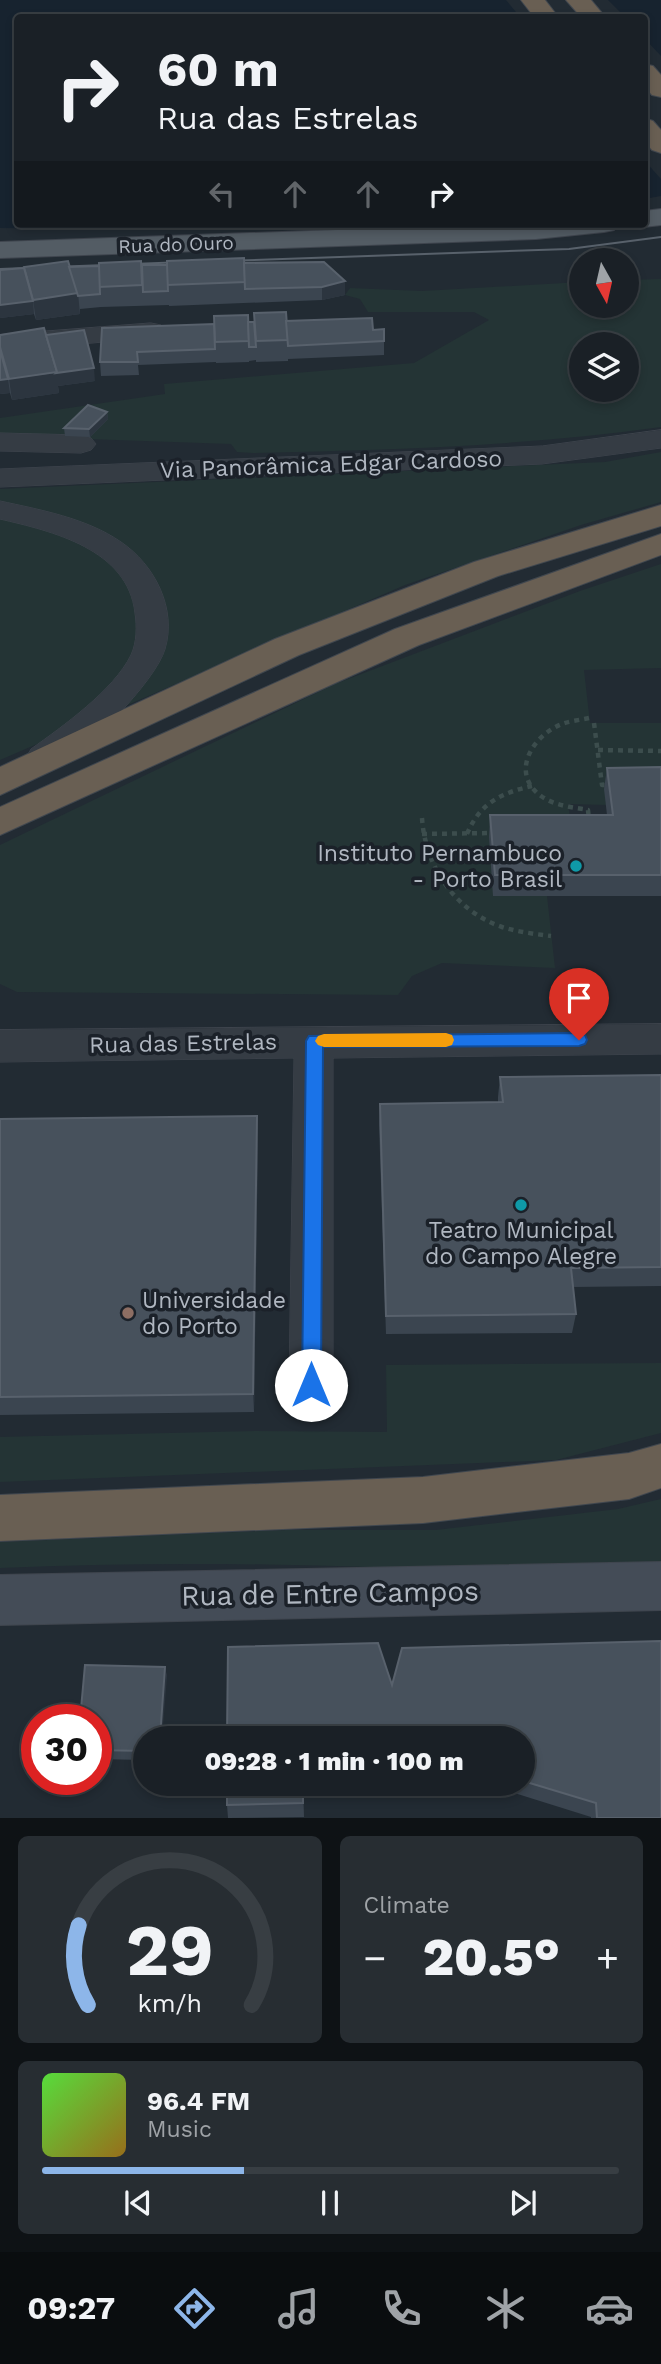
<!DOCTYPE html>
<meta charset="utf-8">
<style>
body{margin:0;font-family:"Work Sans",sans-serif;background:#272d32;color:#f1f3f6;height:100vh;display:flex;flex-direction:column;font-size:26px;white-space:nowrap}
*{box-sizing:border-box;margin:0}
p{font-size:23px;color:#9fa3a7}
.icon{flex:none;width:38px;height:38px;fill:none;stroke:currentColor;stroke-width:2;stroke-linecap:round;stroke-linejoin:round}
.map{position:relative;height:1818px;overflow:hidden}
.side{display:flex;flex-direction:column;gap:18px;padding:18px;background:#0e1215;flex:1}
.side>*{flex:none}
.banner{position:absolute;left:14px;top:14px;width:634px;height:214px;border-radius:7px;box-shadow:0 4px 10px #0003,0 0 0 2px #383e43;background:#1a2026;color:#f1f3f6;overflow:hidden}
.needle{width:46px;rotate:172deg}
.tools{position:absolute;left:569px;top:248px;display:grid;gap:14px}
.tools a{display:grid;place-items:center;width:70px;height:70px;border-radius:50%;background:#1a2026;box-shadow:0 4px 10px #0003,0 0 0 2px #383e43;font-size:35px}
.speed{position:absolute;left:21px;top:1704px;display:flex;gap:14px;font-size:35px;font-weight:700;text-align:center}
.speed>*{display:grid;place-content:center;width:91px;height:91px;border-radius:50%;background:#1a2026;box-shadow:0 4px 10px #0003,0 0 0 2px #383e43;line-height:1}
.speed .limit{border:10px solid #d22;background:#fff;color:#111}
.pin{position:absolute;display:grid;place-items:center;width:60px;height:60px;color:#fff;margin:-72px -30px;border-radius:50% 50% 50% 0;rotate:-45deg;box-shadow:0 0 7px #0007}
.pin .icon{rotate:45deg}
.me{position:absolute;width:77px;margin:-38px;rotate:0deg;stroke-linejoin:round;filter:drop-shadow(0 0 5px #0008)}
.turn{display:flex;align-items:center;gap:24px;height:147px;padding:0 28px;font-size:32px}
.turn .icon{width:91px;height:91px;stroke-width:2.5}
.turn b{display:block;font-size:49px;line-height:60px}
.lanes{display:flex;align-items:center;height:66px;padding:0 28px;background:#0003;justify-content:center;gap:35px;direction:ltr}
.lanes .off{opacity:.35}
.big{font-size:52px;font-weight:800;line-height:1.1}
.side .widget{flex:1;display:flex;flex-direction:column;justify-content:center;gap:10px;min-width:0;padding:0 24px;border-radius:10px;background:#272d32}
.side .dial{align-items:center;gap:0}
.dial svg{height:182px;overflow:visible;fill:none;stroke:#383e43;stroke-width:7;stroke-linecap:round;text-anchor:middle}
.dial text{fill:#f1f3f6;stroke:none}
.song{display:flex;align-items:center;gap:21px}
.cover{width:84px;height:84px;border-radius:10px;background:linear-gradient(135deg,hsl(110 70% 55%),hsl(40 70% 35%))}
.played{height:7px;border-radius:4px;background:linear-gradient(90deg,#8db6e9 35%,#383e43 35%)}
.keys{display:flex;justify-content:space-around;direction:ltr}
.heat{display:flex;justify-content:space-between;align-items:center;font-size:38px;direction:ltr}
.side .tiles{flex:1;display:grid;gap:18px;grid-template-columns:1fr 1fr}
.widget:last-child{grid-column:span 2}
.trip{position:absolute;left:133px;top:1726px;width:402px;height:70px;border-radius:35px;background:#1a2026;box-shadow:0 4px 10px #0003,0 0 0 2px #383e43;font-weight:800;line-height:70px;text-align:center}
.tab-bar{display:flex;height:112px;justify-content:space-around;align-items:center;background:#0a0d0f;color:#9fa3a7}
.tab-bar .icon{width:49px;height:49px}
.tab-bar .selected{color:#8db6e9}
.tab-bar b{font-size:32px;color:#f1f3f6}
.map>svg:first-child{display:block}
</style>
<div class="map">
<svg width="661" height="1818" viewBox="0 0 661 1818">
<rect width="100%" height="100%" fill="#222b33"/>
<!-- green -->
<g fill="#243435" fill-rule="evenodd">
<path d="M 661,279 L 661,427 C 524,446 390,450 253,453 L 237,452 L 231,444 L 0,436 L 0,418 L 165,394 L 164,384 L 414,363 L 489,320 L 474,312 L 368,312 L 360,299 L 345,295 L 350,288 L 422,291 L 581,282 L 581,306 L 626,306 L 627,280 ZM 581,345 L 626,345 L 626,390 L 581,390 Z"/>
<polygon points="661,452 661,502 581,525 405,585 0,760 0,489 605,462"/>
<polygon points="661,564 661,668 584,670 590,723 661,723 661,789 605,789 606,805 568,804 573,836 493,896 547,896 555,968 442,963 412,976 398,995 17,992 0,984 0,845 335,684 580,591"/>
<polygon points="661,1363 661,1433 556,1460 0,1482 0,1437 254,1431 387,1432 386,1365"/>
<path d="M 661,1499 L 661,1581 C 441,1568 220,1558 0,1568 L 0,1542 L 286,1530 L 436,1530 L 618,1509 Z"/>
</g>
<!-- water -->
<polygon fill="#17232f" points="0,0 661,0 661,196 644,199 644,18 18,18 18,224 209,224 88,229 0,228"/>
<!-- pier -->
<g fill="#222b33">
<polygon points="506,0 608,0 625,17 521,18"/>
<polygon points="644,38 661,56 661,179 644,160"/>
</g>
<g fill="none" stroke-linecap="round" stroke-linejoin="round">
<defs>
<g id="street">
<polygon points="151,323 161,325 165,331 161,337 0,351 0,335"/>
<polygon points="661,430 661,448 542,464 0,487 0,469 542,446"/>
<polygon points="0,433 81,435 91,438 96,444 91,450 81,453 0,451"/>
<path d="M 0,501 C 41,510 86,518 121,542 C 155,565 177,609 165,649 C 156,681 82,757 51,768 C 44,770 39,769 31,767 L 26,758 L 31,749 C 62,727 114,690 131,655 C 137,642 137,626 135,613 C 128,549 52,531 0,519 Z"/>
<polygon points="661,1024 661,1054 333,1058 333,1385 327,1399 311,1405 295,1399 289,1385 294,1058 0,1062 0,1030"/>
</g>
<polygon id="secondary" points="661,1562 661,1610 0,1625 0,1575"/>
<g id="primary">
<polygon points="661,209 661,225 644,227 634,224 644,224 644,211"/>
<polygon points="504,224 617,224 614,230 604,232 536,239 0,258 0,242"/>
</g>
<g id="highway">
<polygon points="521,0 545,0 559,18 535,18"/>
<polygon points="566,0 591,0 606,18 582,18"/>
<polygon points="644,64 653,66 661,75 661,97 652,95 644,86"/>
<polygon points="644,118 653,121 661,130 661,153 652,150 644,141"/>
<polygon points="661,505 661,526 498,576 299,655 0,795 0,767 275,639 474,562"/>
<polygon points="661,534 661,555 419,645 0,835 0,807 395,629"/>
<polygon points="661,1444 661,1488 629,1499 423,1523 0,1541 0,1495 423,1477 629,1453"/>
</g>
</defs>
<!-- street casing -->
<use href="#street" stroke="#3f454e" stroke-width="1"/>
<!-- secondary casing -->
<use href="#secondary" stroke="#3f454e" stroke-width="2"/>
<!-- primary casing -->
<use href="#primary" stroke="#3f454e" stroke-width="2"/>
<!-- highway casing -->
<use href="#highway" stroke="#40474f" stroke-width="2"/>
<!-- path -->
<g stroke="#3c4d4d" stroke-width="4.5" stroke-dasharray="5 5" stroke-linecap="butt">
<path d="M 589,718 C 580,720 570,721 562,724 C 533,735 509,773 541,796 C 555,806 572,807 588,810 L 589,820"/>
<polyline points="594,723 602,785 609,785"/>
<polyline points="598,750 661,751"/>
<path d="M 422,818 C 425,866 455,911 502,927 C 518,932 535,934 551,936"/>
<polyline points="422,834 493,833"/>
<path d="M 467,834 C 480,803 501,793 532,786"/>
</g>
<!-- street -->
<use href="#street" fill="#353c44" fill-rule="evenodd"/>
<!-- secondary -->
<use href="#secondary" fill="#444c57" fill-rule="evenodd"/>
<!-- primary -->
<use href="#primary" fill="#535c64" fill-rule="evenodd"/>
<!-- highway -->
<use href="#highway" fill="#695f53" fill-rule="evenodd"/>
<!-- tram -->
<g stroke="#58616b" stroke-width="2">
<polyline points="224,261 569,249 661,237"/>
<polyline points="0,269 185,262"/>
</g>
</g>
<!-- wall -->
<g fill="#3b4550">
<polygon points="244,263 345,281 345,295 322,300 169,306 169,305 101,307 80,309 80,314 36,320 34,314 0,318 0,270 69,267 142,269"/>
<polygon points="286,321 373,330 384,329 384,355 288,359 288,361 256,362 256,360 249,361 249,362 216,363 216,362 138,365 139,375 101,376 100,362 248,322"/>
<polygon points="0,335 46,335 95,381 58,386 59,393 12,400 10,393 0,394"/>
<polygon points="107,412 108,419 90,437 65,436 64,428"/>
<polygon points="661,767 661,896 493,896 489,837 490,815 607,815 604,789 607,768"/>
<polygon points="661,1075 661,1286 573,1287 576,1314 572,1333 386,1334 379,1124 380,1104 498,1102 498,1097 500,1077"/>
<polygon points="257,1116 258,1136 254,1412 0,1415 0,1119"/>
<polygon points="661,1641 661,1818 591,1818 591,1817 482,1783 523,1783 523,1738 227,1738 228,1647 378,1643 392,1685 402,1648"/>
<polygon points="165,1667 167,1677 145,1738 145,1760 96,1759 96,1720"/>
<polygon points="303,1783 304,1817 228,1818 227,1805"/>
</g>
<!-- shaded-wall -->
<g fill="#2c353f">
<polygon points="345,281 345,295 322,300 322,287"/>
<polygon points="78,293 80,314 36,320 33,300"/>
<polygon points="33,301 34,314 0,318 0,305"/>
<polygon points="94,368 95,381 58,386 59,393 12,400 9,379"/>
<polygon points="8,379 10,393 0,394 0,380"/>
<polygon points="107,412 108,419 90,437 89,429"/>
<polygon points="257,1116 258,1136 254,1412 253,1394"/>
<polygon points="165,1667 167,1677 162,1738 160,1738"/>
</g>
<!-- building -->
<g fill="#47515c" stroke="#58616c" stroke-width="2">
<polygon points="244,258 245,282 167,285 167,261"/>
<polygon points="68,261 78,293 33,300 24,267"/>
<polygon points="141,261 142,285 99,287 99,263"/>
<polygon points="324,262 345,281 322,287 245,289 244,263"/>
<polygon points="142,265 167,265 168,291 143,292"/>
<polygon points="99,266 100,294 78,296 69,267"/>
<polygon points="24,268 33,301 0,305 0,270"/>
<polygon points="286,312 288,340 256,341 254,313"/>
<polygon points="248,315 249,341 215,342 214,316"/>
<polygon points="372,318 373,330 384,329 384,341 288,346 286,321"/>
<polygon points="248,322 254,322 256,347 249,347"/>
<polygon points="214,324 215,349 137,352 138,362 100,362 102,328"/>
<polygon points="44,328 57,372 9,379 0,347 0,335"/>
<polygon points="84,330 94,368 56,373 57,372 46,335"/>
<polygon points="0,350 8,379 0,380"/>
<polygon points="88,405 107,412 89,429 64,428"/>
<polygon points="661,767 661,875 495,875 490,815 613,815 607,768"/>
<polygon points="661,1075 661,1267 571,1268 576,1314 386,1316 380,1104 503,1102 500,1077"/>
<polygon points="257,1116 253,1394 0,1397 0,1119"/>
<polygon points="661,1641 661,1818 597,1818 596,1803 523,1781 523,1738 383,1738 344,1726 302,1727 302,1738 227,1738 228,1647 378,1643 392,1685 402,1648"/>
<polygon points="85,1665 165,1667 160,1738 145,1738 145,1751 96,1750 96,1720 80,1720"/>
<polygon points="227,1783 303,1783 303,1803 227,1805"/>
</g>
<!-- route -->
<polygon fill="#1a73e8" stroke="#114b97" stroke-width="2" points="579,1033 585,1035 587,1040 585,1044 579,1046 323,1047 321,1385 318,1391 311,1394 305,1391 302,1385 306,1041 309,1036"/>
<!-- slow -->
<polygon fill="#f59e0b" points="446,1033 452,1035 454,1040 452,1045 446,1047 324,1047 318,1045 315,1041 318,1036 324,1034"/>
<!-- markers -->
<g fill="#0f9aa8" stroke="#1b2129" stroke-width="2.5">
<circle cx="576" cy="866" r="7"/>
<circle cx="521" cy="1205" r="7"/>
</g>
<circle fill="#8d6e63" stroke="#1b2129" stroke-width="2.5" cx="128" cy="1313" r="7"/>
<g text-anchor="middle" stroke-width="7" stroke-linejoin="round" paint-order="stroke">
<!-- far-street labels -->
<g font-size="19" fill="#b0b7c1" stroke="#1b2129">
<text transform="translate(176 244) rotate(-2)" y="7">Rua do Ouro</text>
</g>
<!-- street labels -->
<g font-size="23" fill="#b0b7c1" stroke="#1b2129">
<text transform="translate(331 464) rotate(-2)" y="8">Via Panorâmica Edgar Cardoso</text>
<text transform="translate(183 1043) rotate(-1)" y="8">Rua das Estrelas</text>
</g>
<!-- poi labels -->
<g font-size="23" fill="#b0b7c1" stroke="#1b2129" text-anchor="end">
<text x="562" y="861">Instituto Pernambuco<tspan x="562" dy="26">- Porto Brasil</tspan></text>
<text x="521" y="1238" text-anchor="middle">Teatro Municipal<tspan x="521" dy="26">do Campo Alegre</tspan></text>
<text x="142" y="1308" text-anchor="start">Universidade<tspan x="142" dy="26">do Porto</tspan></text>
</g>
<!-- near-street labels -->
<g font-size="28" fill="#b0b7c1" stroke="#1b2129">
<text transform="translate(330 1593) rotate(-1)" y="10">Rua de Entre Campos</text>
</g>
</g>
</svg>
<div class="tools">
<a><svg class="needle" viewBox="-14 -14 28 28"><path d="M0-13l5 13h-10z" fill="#e53935"/><path d="M0 13l5-13h-10z" fill="#9fa3a7"/></svg></a>
<a><svg class="icon" aria-label="layers" viewBox="0 0 24 24"><path d="M12 4l9 5-9 5-9-5zM3 14l9 5 9-5"/></svg></a>
</div>
<div class="speed"><div class="limit">30</div></div>
<div class="pin" style="left:579px;top:1040px;background:#d93025"><svg class="icon" aria-label="arrive" viewBox="0 0 24 24"><path d="M6 21V4h12l-3 4 3 4H6"/></svg></div>
<svg class="me" style="left:311px;top:1385px" viewBox="-20 -20 40 40"><circle r="19" fill="#fff"/><path d="M0-13L10 11 0 6-10 11z" fill="#1a73e8"/></svg>
<div class="trip">09:28 · 1 min · 100 m</div>
<div class="banner">
<div class="turn"><svg class="icon" aria-label="right" viewBox="0 0 24 24"><path d="M7 20v-9h11M14 6l5 5-5 5"/></svg><div><b>60 m</b>Rua das Estrelas</div></div>
<div class="lanes"><svg class="icon off" aria-label="left" viewBox="0 0 24 24"><path d="M17 20v-9H6M10 6l-5 5 5 5"/></svg><svg class="icon off" aria-label="ahead" viewBox="0 0 24 24"><path d="M12 20V5M6 11l6-6 6 6"/></svg><svg class="icon off" aria-label="ahead" viewBox="0 0 24 24"><path d="M12 20V5M6 11l6-6 6 6"/></svg><svg class="icon" aria-label="right" viewBox="0 0 24 24"><path d="M7 20v-9h11M14 6l5 5-5 5"/></svg></div>
</div>
</div>
<section class="side">
<div class="tiles">
<div class="widget dial"><svg viewBox="0 0 100 80">
<path d="M14 69A42 42 0 1 1 86 69"/>
<path d="M14 69A42 42 0 0 1 10 34" stroke="#8db6e9"/>
<text x="50" y="56" font-size="32" font-weight="700">29</text>
<text x="50" y="72" font-size="11">km/h</text>
</svg></div>
<div class="widget"><p>Climate</p>
<div class="heat"><a>−</a><b class="big">20.5°</b><a>+</a></div>
</div>
<div class="widget">
<div class="song"><i class="cover"></i><div><b>96.4 FM</b><p>Music</p></div></div>
<div class="played"></div>
<div class="keys"><svg class="icon" aria-label="previous" viewBox="0 0 24 24"><path d="M18 5L8 12l10 7zM5 5v14"/></svg><svg class="icon" aria-label="pause" viewBox="0 0 24 24"><path d="M8 5v14M16 5v14"/></svg><svg class="icon" aria-label="next" viewBox="0 0 24 24"><path d="M6 5l10 7-10 7zM19 5v14"/></svg></div>
</div>
</div>
</section>
<nav class="tab-bar">
<b>09:27</b>
<svg class="icon selected" aria-label="directions" viewBox="0 0 24 24"><path d="M12 3l9 9-9 9-9-9zM9 14v-3h6M13 9l2 2-2 2"/></svg>
<svg class="icon" aria-label="music" viewBox="0 0 24 24"><path d="M9 18V5l10-2v13"/><circle cx="6" cy="18" r="3"/><circle cx="16" cy="16" r="3"/></svg>
<svg class="icon" aria-label="phone" viewBox="0 0 24 24"><path d="M5 4h4l2 5-3 2q2 4 5 5l2-3 5 2v4C11 20 4 13 5 4z"/></svg>
<svg class="icon" aria-label="climate" viewBox="0 0 24 24"><path d="M12 3v18M4 7l16 10M4 17L20 7"/></svg>
<svg class="icon" aria-label="car" viewBox="0 0 24 24"><path d="M5 17H2v-5l4-1 3-4h7l3 4 3 1v5h-3M9 17h6M6 11h13"/><circle cx="7" cy="17" r="2"/><circle cx="17" cy="17" r="2"/></svg>
</nav>
